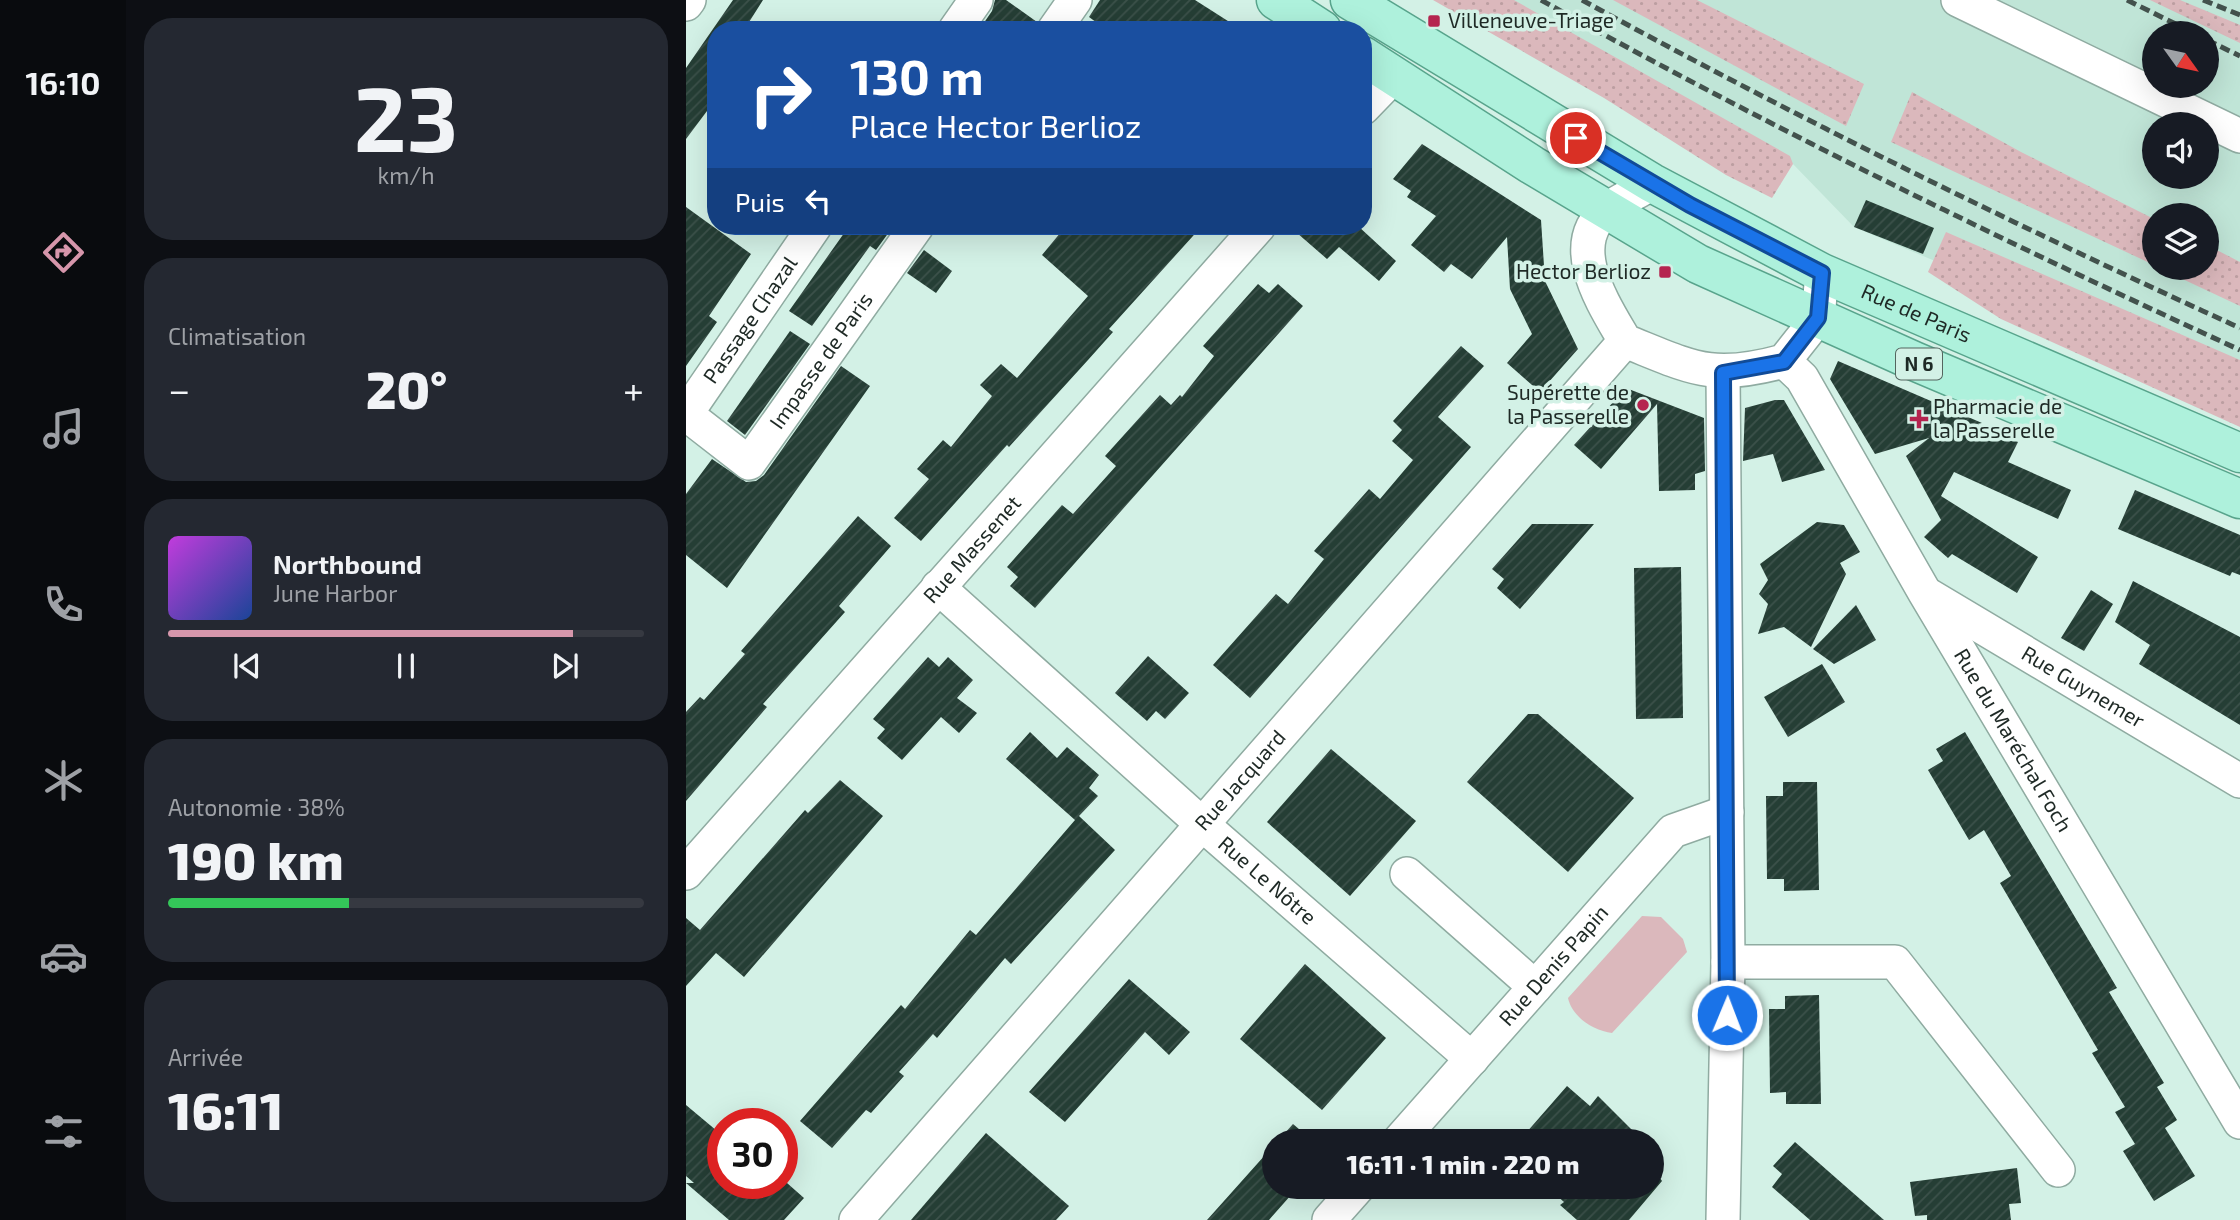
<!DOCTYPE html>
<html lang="fr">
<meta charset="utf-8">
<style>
body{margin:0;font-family:"Exo 2",sans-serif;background:#242831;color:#f1f3f6;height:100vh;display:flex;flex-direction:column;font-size:26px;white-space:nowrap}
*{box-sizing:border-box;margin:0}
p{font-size:23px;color:#9ea1a6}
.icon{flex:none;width:38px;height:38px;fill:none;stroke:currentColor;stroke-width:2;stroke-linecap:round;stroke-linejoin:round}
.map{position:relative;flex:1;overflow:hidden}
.sheet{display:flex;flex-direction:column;gap:18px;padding:18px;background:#0d0f14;width:560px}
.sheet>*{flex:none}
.top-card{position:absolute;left:21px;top:21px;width:665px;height:214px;border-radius:28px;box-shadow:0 7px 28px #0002;background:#1a4fa0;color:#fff;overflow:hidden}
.needle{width:46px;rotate:123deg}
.fabs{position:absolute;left:1456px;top:21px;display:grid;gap:14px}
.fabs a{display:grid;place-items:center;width:77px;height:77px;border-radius:50%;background:#171b24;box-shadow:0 7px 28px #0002;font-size:35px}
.speed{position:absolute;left:21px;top:1108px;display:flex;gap:14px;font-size:35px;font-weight:700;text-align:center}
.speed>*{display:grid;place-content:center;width:91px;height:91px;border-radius:50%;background:#171b24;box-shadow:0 7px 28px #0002;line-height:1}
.speed .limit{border:10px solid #d22;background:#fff;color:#111}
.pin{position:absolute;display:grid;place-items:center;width:60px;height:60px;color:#fff;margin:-30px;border:4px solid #fff;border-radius:50%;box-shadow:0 2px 7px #0007}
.me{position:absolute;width:77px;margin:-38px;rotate:1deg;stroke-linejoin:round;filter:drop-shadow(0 0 5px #0008)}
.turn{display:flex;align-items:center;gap:24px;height:147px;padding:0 28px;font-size:32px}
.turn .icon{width:91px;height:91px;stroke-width:2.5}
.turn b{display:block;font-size:49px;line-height:60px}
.then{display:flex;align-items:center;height:66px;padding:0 28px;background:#0003;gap:14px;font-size:26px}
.big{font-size:52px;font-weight:800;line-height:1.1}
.sheet .tile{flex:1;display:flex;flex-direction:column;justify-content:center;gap:10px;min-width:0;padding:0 24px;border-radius:28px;background:#242831}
.sheet .dial{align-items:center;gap:0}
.dial b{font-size:91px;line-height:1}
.song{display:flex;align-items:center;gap:21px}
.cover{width:84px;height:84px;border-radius:10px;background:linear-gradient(135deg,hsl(290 70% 55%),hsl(220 70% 35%))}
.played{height:7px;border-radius:4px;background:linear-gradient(90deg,#d696ab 85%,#363941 85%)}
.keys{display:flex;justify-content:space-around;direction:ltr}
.heat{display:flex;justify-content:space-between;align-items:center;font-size:38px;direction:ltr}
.charge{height:10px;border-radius:5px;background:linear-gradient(90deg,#34c759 38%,#363941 0)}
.trip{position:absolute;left:576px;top:1129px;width:402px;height:70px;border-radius:35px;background:#171b24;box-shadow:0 7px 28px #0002;font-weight:800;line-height:70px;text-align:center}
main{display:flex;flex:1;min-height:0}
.menu{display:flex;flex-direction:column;width:126px;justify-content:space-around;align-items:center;background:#090b0e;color:#9ea1a6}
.menu .icon{width:49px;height:49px}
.menu .current{color:#d696ab}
.menu b{font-size:32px;color:#f1f3f6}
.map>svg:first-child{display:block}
</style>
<main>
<nav class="menu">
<b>16:10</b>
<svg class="icon current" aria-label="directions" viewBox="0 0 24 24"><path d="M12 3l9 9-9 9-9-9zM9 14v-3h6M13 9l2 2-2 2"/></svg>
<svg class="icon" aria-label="music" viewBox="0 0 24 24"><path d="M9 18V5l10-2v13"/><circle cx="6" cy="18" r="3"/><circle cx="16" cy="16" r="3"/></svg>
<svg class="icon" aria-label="phone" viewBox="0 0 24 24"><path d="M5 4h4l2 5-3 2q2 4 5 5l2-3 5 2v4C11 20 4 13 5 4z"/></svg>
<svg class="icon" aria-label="climate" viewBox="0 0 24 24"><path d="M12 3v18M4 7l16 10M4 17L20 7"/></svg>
<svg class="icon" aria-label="car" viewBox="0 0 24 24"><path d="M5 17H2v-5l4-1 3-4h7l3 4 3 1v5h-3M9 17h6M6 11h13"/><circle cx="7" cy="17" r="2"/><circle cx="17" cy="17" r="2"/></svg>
<svg class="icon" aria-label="filters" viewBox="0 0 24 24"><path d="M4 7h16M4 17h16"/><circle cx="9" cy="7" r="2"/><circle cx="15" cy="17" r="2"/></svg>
</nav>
<section class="sheet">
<div class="tile dial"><b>23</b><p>km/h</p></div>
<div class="tile"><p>Climatisation</p>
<div class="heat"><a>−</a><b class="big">20°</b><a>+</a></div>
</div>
<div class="tile">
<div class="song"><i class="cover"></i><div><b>Northbound</b><p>June Harbor</p></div></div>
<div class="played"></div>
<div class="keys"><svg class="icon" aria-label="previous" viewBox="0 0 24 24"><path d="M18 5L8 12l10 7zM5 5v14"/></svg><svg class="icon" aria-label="pause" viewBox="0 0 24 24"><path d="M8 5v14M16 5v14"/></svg><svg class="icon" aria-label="next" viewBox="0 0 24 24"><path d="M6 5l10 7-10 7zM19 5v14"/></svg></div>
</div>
<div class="tile"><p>Autonomie · 38%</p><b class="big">190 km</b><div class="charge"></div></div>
<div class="tile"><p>Arrivée</p><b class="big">16:11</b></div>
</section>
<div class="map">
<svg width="1554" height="1220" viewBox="0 0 1554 1220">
<defs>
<pattern id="grass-dots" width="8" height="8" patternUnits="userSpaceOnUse" patternTransform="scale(1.75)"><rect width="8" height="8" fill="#dbb8bc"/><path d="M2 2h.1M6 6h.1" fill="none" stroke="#bc9ea1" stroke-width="1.8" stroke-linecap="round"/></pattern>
<pattern id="building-hatch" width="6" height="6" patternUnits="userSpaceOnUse" patternTransform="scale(1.75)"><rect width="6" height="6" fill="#253e35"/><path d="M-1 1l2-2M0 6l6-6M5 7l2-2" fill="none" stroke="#3c514a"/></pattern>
</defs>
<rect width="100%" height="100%" fill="#d3f1e6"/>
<!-- built -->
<path fill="#c0e5d7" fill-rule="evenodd" d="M 815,0 L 1554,0 L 1554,389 L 1168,227 L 1107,164 ZM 1468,33 L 1521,33 L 1521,86 L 1468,86 ZM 1468,124 L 1521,124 L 1521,177 L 1468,177 ZM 1468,215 L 1521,215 L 1521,268 L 1468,268 Z"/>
<!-- grass -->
<g fill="url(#grass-dots)">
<polygon points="747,0 828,0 1104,156 1107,164 1086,198 1040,175 918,98"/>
<polygon points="927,0 1011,0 1178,84 1160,126"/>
<polygon points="1464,0 1494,0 1554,25 1554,43"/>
<polygon points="1226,92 1335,152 1468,219 1468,265 1205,142"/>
<polygon points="1260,232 1554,360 1554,427 1315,319 1242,272"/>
<polygon points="1521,245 1554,262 1554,306 1473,268 1521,268"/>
</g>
<!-- park -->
<path fill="#dbb8bc" d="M 956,916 L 975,917 L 997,939 L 1001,952 L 926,1033 C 908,1031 886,1017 882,998 Z"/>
<!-- building -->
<g fill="url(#building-hatch)">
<polygon points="47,0 77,0 58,30 30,30 30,99 0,139 0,68"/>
<polygon points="309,0 320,0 351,22 349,30 293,30 306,11"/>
<polygon points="414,0 509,0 556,30 421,30 403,17"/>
<polygon points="736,144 855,220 859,281 892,349 854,392 821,363 846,334 824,289 821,237 786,279 765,264 758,272 725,245 750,216 721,197 725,191 707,179"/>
<polygon points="1180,200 1248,228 1237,254 1168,227"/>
<polygon points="0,207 65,254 23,316 31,322 0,366"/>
<polygon points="156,226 206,228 190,250 184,246 126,326 103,311 161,229"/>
<polygon points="380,226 516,226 423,329 427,332 402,360 323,447 321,445 235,541 208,518 243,479 231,469 257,440 265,447 306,396 294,385 315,364 331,378 402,296 356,255"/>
<polygon points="603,226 672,226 710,261 693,281 653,247 641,259"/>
<polygon points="238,250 266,271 250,293 221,273"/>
<polygon points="572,284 583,293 592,284 617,306 349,608 324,586 332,577 321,567 376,505 387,514 430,466 419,456 474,395 485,405 494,395 496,397 528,356 517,346"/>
<polygon points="104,331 124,344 59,435 41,421"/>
<polygon points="775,346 798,366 752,417 785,447 564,698 527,665 590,594 602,604 638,559 628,551 683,489 694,499 727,460 706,441 716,430 707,421"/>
<polygon points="1152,361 1296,423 1291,424 1332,442 1322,462 1385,490 1372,519 1268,472 1255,496 1352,557 1331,593 1266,554 1262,558 1238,537 1255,520 1220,456 1243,438 1189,454 1144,379"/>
<polygon points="155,366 184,386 41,588 0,555 0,494 26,459 60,482 70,481 78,475"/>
<polygon points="940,388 1018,418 1019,471 1009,474 1009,490 973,491 971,404 915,469 888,445"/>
<polygon points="1089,400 1098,400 1139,470 1096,482 1087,454 1057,461 1059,408"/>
<polygon points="1449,490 1554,535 1554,575 1546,572 1544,576 1432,529"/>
<polygon points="172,516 205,546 153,606 159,612 77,704 81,707 0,801 0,712 14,697 18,700 59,654 55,651"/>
<polygon points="1131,522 1158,525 1174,552 1154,563 1160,574 1125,647 1098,627 1072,634 1082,604 1073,594 1082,580 1074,564"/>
<polygon points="846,524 908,524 834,609 811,588 818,579 806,569"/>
<polygon points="995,567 997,718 950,719 948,568"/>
<polygon points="1447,581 1554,637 1554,725 1453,664 1464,645 1429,622"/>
<polygon points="1405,590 1427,604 1398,651 1375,638"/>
<polygon points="1170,605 1190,640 1148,664 1127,649"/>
<polygon points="462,656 503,693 479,719 470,711 461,721 429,693"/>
<polygon points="242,657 253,667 262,657 287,680 271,698 291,713 273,733 255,717 216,760 191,738 199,729 187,719"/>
<polygon points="1136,664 1159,702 1102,737 1078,697"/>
<polygon points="842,714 852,714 948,798 882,872 781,782"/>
<polygon points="344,732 371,758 381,747 413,775 403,788 412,796 393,816 429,850 325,964 319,958 251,1038 247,1034 213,1072 218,1076 185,1113 180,1110 146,1148 114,1121 215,1005 219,1009 284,930 290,935 389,820 320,759"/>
<polygon points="1279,732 1431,988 1423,992 1478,1083 1471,1087 1491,1120 1479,1128 1509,1176 1468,1201 1437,1151 1449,1144 1429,1112 1439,1107 1406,1053 1412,1050 1314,883 1325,876 1298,830 1283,840 1242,770 1257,761 1250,749"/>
<polygon points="645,749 730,821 664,896 581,822"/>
<polygon points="154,780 197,816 58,977 30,953 0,986 0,918 14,930 119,810 122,813"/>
<polygon points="1097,782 1131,782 1133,890 1098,891 1098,879 1081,879 1080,796 1097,796"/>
<polygon points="619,964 700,1038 636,1110 554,1039"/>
<polygon points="443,979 504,1032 483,1055 459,1032 379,1122 343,1092"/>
<polygon points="1133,995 1135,1104 1100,1104 1100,1092 1084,1093 1083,1009 1099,1009 1099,996"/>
<polygon points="881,1086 904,1106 912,1096 955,1139 833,1141"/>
<polygon points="0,1105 37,1136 37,1183 101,1183 118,1198 98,1220 43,1220 0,1183 8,1183 0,1176"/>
<polygon points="607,1124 627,1141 592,1141"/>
<polygon points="300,1133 383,1206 370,1220 225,1220"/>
<polygon points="1109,1142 1150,1178 1198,1220 1124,1220 1086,1187 1096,1174 1087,1166"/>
<polygon points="588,1145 588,1186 613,1186 583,1220 521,1220"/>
<polygon points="966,1166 976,1181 943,1220 891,1220 874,1205 878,1202 860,1186 966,1186"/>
<polygon points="1331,1168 1335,1203 1323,1204 1325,1220 1241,1220 1241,1215 1229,1216 1224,1182"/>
</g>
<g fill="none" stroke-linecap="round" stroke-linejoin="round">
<defs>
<g id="minor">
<polyline points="1272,0 1554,136"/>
<polyline points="0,4 3,0"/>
<polyline points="269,30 290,0"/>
<polyline points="368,30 389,0"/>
<polyline points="677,108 708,76"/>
<path d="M 966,183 C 952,192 936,199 923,208 C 877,244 917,303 939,341 C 1007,368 1025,381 1098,361 L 1132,318 L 1136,273"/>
<path id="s1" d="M 1098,361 L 1116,378 L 1239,593 L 1554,1122"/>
<path id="s2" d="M 0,414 L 63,463 L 231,226"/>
<path id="s3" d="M 0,414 L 129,226"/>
<path id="s4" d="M 252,587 L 517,825 L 786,1059"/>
<path id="s5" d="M 1244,596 L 1554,781"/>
<path id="s6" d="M 0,873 L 573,226"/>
<polyline points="721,874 849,987"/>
<polyline points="1042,962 1209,962 1372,1170"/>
<path id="s7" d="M 713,1141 L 987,831 L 1041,812"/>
<path id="s8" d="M 170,1220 L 939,341"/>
<polyline points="643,1220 673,1186"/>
<polyline points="1037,1220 1042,962 1037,374"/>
</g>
<g id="major">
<polyline points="590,0 636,30"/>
<path id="s9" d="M 664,0 L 966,183 L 1136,273 L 1554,453"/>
<polyline points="677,56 846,165 1012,264 1228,361 1554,499"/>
</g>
</defs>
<!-- minor casing -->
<use href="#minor" stroke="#8faba1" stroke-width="36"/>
<!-- major casing -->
<use href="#major" stroke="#58a48c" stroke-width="41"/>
<!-- minor -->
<use href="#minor" stroke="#fff" stroke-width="33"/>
<!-- major -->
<use href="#major" stroke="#aef1dc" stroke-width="38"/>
<!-- rail -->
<g stroke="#43524d" stroke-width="5" stroke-dasharray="10 5" stroke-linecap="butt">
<path d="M 855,0 C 1083,127 1317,241 1554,350"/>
<path d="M 896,0 C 1111,118 1331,226 1554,328"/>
<polyline points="1441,0 1508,33"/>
<polyline points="1517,0 1554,15"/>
<polyline points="1521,40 1554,56"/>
</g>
</g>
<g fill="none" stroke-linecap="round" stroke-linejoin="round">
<defs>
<polyline id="route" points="890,138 1004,205 1136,273 1132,318 1098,362 1037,373 1041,1015"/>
</defs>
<!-- route casing -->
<use href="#route" stroke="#114b97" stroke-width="18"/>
<!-- route -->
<use href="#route" stroke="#1a73e8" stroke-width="12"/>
</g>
<!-- markers -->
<g fill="#b5244f" stroke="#d3f1e6" stroke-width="2.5">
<rect x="741" y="14" width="14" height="14" rx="3.5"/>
<rect x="972" y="265" width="14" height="14" rx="3.5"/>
<circle cx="957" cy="405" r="7"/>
<path d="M1229.5 408.5h7v7h7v7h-7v7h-7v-7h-7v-7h7z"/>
</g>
<g text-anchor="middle" stroke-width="7" stroke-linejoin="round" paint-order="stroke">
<!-- shield labels -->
<rect fill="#d3f1e6" stroke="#54655f" stroke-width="2" x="1210" y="348.5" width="46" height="31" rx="5"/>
<g font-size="19" font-weight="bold" fill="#1e2925">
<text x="1233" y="371">N 6</text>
</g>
<!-- poi labels -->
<g font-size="21" fill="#1e2925" stroke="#d3f1e6" text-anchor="start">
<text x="762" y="28">Villeneuve-Triage</text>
<text x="965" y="279" text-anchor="end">Hector Berlioz</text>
<text x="943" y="400" text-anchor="end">Supérette de<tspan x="943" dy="24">la Passerelle</tspan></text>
<text x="1247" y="414">Pharmacie de<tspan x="1247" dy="24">la Passerelle</tspan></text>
</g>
<!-- street labels -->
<g font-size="21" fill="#1e2925" stroke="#d3f1e6">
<text dy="7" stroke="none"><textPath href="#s9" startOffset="648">Rue de Paris</textPath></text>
<text dy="7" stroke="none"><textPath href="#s3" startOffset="114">Passage Chazal</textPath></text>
<text dy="7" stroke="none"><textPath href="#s2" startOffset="205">Impasse de Paris</textPath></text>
<text dy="7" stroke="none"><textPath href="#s6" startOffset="432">Rue Massenet</textPath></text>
<text dy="7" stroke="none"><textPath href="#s5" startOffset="178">Rue Guynemer</textPath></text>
<text dy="7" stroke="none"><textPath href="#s1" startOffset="444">Rue du Maréchal Foch</textPath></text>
<text dy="7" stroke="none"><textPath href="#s8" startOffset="584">Rue Jacquard</textPath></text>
<text dy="7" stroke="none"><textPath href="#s4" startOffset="441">Rue Le Nôtre</textPath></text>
<text dy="7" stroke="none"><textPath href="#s7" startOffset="234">Rue Denis Papin</textPath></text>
</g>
</g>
</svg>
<div class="fabs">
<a><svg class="needle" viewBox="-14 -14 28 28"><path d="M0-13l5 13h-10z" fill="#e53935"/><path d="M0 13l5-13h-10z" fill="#9ea1a6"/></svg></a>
<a><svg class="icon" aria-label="sound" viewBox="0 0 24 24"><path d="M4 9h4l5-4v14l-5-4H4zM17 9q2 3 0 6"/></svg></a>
<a><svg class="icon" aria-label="layers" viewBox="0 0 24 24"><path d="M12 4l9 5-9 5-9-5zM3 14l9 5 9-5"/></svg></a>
</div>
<div class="speed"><div class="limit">30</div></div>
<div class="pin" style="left:890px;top:138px;background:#d93025"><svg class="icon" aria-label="arrive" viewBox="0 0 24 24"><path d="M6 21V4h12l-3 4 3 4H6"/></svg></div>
<svg class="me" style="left:1041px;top:1015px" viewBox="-20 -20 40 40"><circle r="17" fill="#1a73e8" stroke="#fff" stroke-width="3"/><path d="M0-11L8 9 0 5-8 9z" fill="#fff"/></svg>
<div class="trip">16:11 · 1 min · 220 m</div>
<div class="top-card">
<div class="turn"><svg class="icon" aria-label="right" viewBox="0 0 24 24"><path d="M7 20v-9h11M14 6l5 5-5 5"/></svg><div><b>130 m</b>Place Hector Berlioz</div></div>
<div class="then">Puis<svg class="icon" aria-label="left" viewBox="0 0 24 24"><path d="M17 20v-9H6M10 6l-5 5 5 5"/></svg></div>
</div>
</div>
</main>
